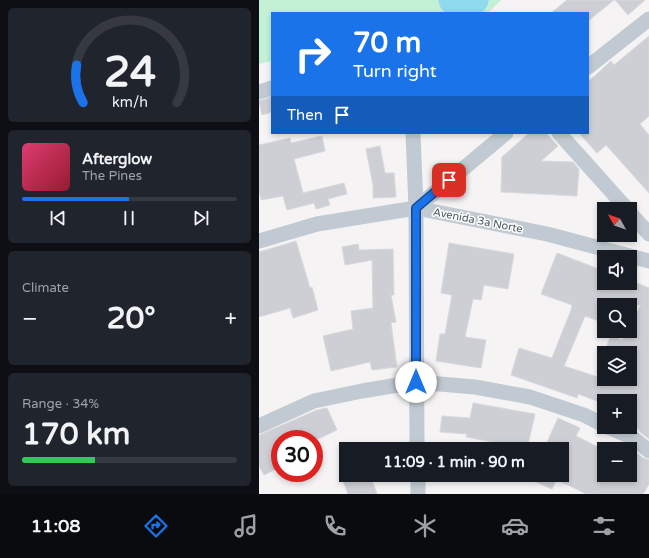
<!DOCTYPE html>
<meta charset="utf-8">
<style>
body{margin:0;font-family:"Varela Round",sans-serif;background:#20242c;color:#f1f3f6;height:100vh;display:flex;flex-direction:column;font-size:15px;white-space:nowrap}
*{box-sizing:border-box;margin:0}
p{font-size:13px;color:#9ea1a6}
.icon{flex:none;width:22px;height:22px;fill:none;stroke:currentColor;stroke-width:2;stroke-linecap:round;stroke-linejoin:round}
.map{position:relative;flex:1;overflow:hidden}
.side{display:flex;flex-direction:column;gap:8px;padding:8px;background:#0d0f14;width:259px}
.side>*{flex:none}
.guide{position:absolute;left:12px;top:12px;width:318px;height:122px;border-radius:0px;box-shadow:0 2px 6px #0003;background:#1a73e8;color:#fff;overflow:hidden}
.needle{width:26px;rotate:310deg}
.buttons{position:absolute;left:338px;top:202px;display:grid;gap:8px}
.buttons a{display:grid;place-items:center;width:40px;height:40px;border-radius:0px;background:#171b24;box-shadow:0 2px 6px #0003;font-size:20px}
.speed{position:absolute;left:12px;top:430px;display:flex;gap:8px;font-size:20px;font-weight:700;text-align:center}
.speed>*{display:grid;place-content:center;width:52px;height:52px;border-radius:50%;background:#171b24;box-shadow:0 2px 6px #0003;line-height:1}
.speed .limit{border:6px solid #d22;background:#fff;color:#111}
.pin{position:absolute;display:grid;place-items:center;width:34px;height:34px;color:#fff;margin:-17px;border-radius:8px;box-shadow:0 2px 6px #0006}
.me{position:absolute;width:44px;margin:-22px;rotate:0deg;stroke-linejoin:round;filter:drop-shadow(0 0 3px #0008)}
.turn{display:flex;align-items:center;gap:14px;height:84px;padding:0 16px;font-size:18px}
.turn .icon{width:52px;height:52px;stroke-width:2.5}
.turn b{display:block;font-size:28px;line-height:34px}
.then{display:flex;align-items:center;height:38px;padding:0 16px;background:#0003;gap:8px;font-size:15px}
.big{font-size:30px;font-weight:700;line-height:1.1}
.side .widget{flex:1;display:flex;flex-direction:column;justify-content:center;gap:6px;min-width:0;padding:0 14px;border-radius:6px;background:#20242c}
.side .dial{align-items:center;gap:0}
.dial svg{height:104px;overflow:visible;fill:none;stroke:#363941;stroke-width:7;stroke-linecap:round;text-anchor:middle}
.dial text{fill:#f1f3f6;stroke:none}
.song{display:flex;align-items:center;gap:12px}
.cover{width:48px;height:48px;border-radius:6px;background:linear-gradient(135deg,hsl(340 70% 55%),hsl(350 70% 35%))}
.played{height:4px;border-radius:2px;background:linear-gradient(90deg,#1a73e8 50%,#363941 50%)}
.keys{display:flex;justify-content:space-around;direction:ltr}
.heat{display:flex;justify-content:space-between;align-items:center;font-size:22px;direction:ltr}
.charge{height:6px;border-radius:3px;background:linear-gradient(90deg,#34c759 34%,#363941 0)}
.trip{position:absolute;left:80px;top:442px;width:230px;height:40px;border-radius:0px;background:#171b24;box-shadow:0 2px 6px #0003;font-weight:700;line-height:40px;text-align:center}
.tabs{display:flex;height:64px;justify-content:space-around;align-items:center;background:#090b0e;color:#9ea1a6}
.tabs .icon{width:28px;height:28px}
.tabs .current{color:#1a73e8}
.tabs b{font-size:18px;color:#f1f3f6}
main{display:flex;flex:1;min-height:0}
.map>svg:first-child{display:block}
</style>
<main>
<section class="side">
<div class="widget dial"><svg viewBox="0 0 100 80">
<path d="M14 69A42 42 0 1 1 86 69"/>
<path d="M14 69A42 42 0 0 1 9 40" stroke="#1a73e8"/>
<text x="50" y="56" font-size="32" font-weight="700">24</text>
<text x="50" y="72" font-size="11">km/h</text>
</svg></div>
<div class="widget">
<div class="song"><i class="cover"></i><div><b>Afterglow</b><p>The Pines</p></div></div>
<div class="played"></div>
<div class="keys"><svg class="icon" aria-label="previous" viewBox="0 0 24 24"><path d="M18 5L8 12l10 7zM5 5v14"/></svg><svg class="icon" aria-label="pause" viewBox="0 0 24 24"><path d="M8 5v14M16 5v14"/></svg><svg class="icon" aria-label="next" viewBox="0 0 24 24"><path d="M6 5l10 7-10 7zM19 5v14"/></svg></div>
</div>
<div class="widget"><p>Climate</p>
<div class="heat"><a>−</a><b class="big">20°</b><a>+</a></div>
</div>
<div class="widget"><p>Range · 34%</p><b class="big">170 km</b><div class="charge"></div></div>
</section>
<div class="map">
<svg width="390" height="494" viewBox="0 0 390 494">
<rect width="100%" height="100%" fill="#f5f3f3"/>
<!-- green -->
<polygon fill="#c3f1d5" points="0,0 242,0 229,13 13,13 13,61 0,64"/>
<g fill="none" stroke-linecap="round" stroke-linejoin="round">
<!-- river -->
<polyline stroke="#90daee" stroke-width="29" points="194,0 210,3 215,0"/>
</g>
<!-- building -->
<g fill="#cdcfd5" stroke="#d7d9de" fill-rule="evenodd">
<polygon points="308,0 355,0 329,21 329,13 292,13"/>
<polygon points="356,0 386,0 369,15"/>
<polygon points="390,36 390,116 381,124 390,135 390,193 347,145 338,153 320,133 329,133 329,82 352,61 355,65"/>
<polygon points="13,97 13,112 3,115 0,101"/>
<polygon points="270,133 287,133 299,146 282,161 314,162 320,169 318,196 242,192 243,157"/>
<polygon points="63,136 66,151 35,159 44,193 85,183 88,194 69,199 71,205 57,209 55,203 28,210 24,196 2,200 0,190 0,145 31,138 32,143"/>
<polygon points="121,146 126,173 135,173 137,197 114,198 114,185 107,149"/>
<polygon points="37,241 51,288 53,287 59,310 34,318 31,308 0,317 0,252"/>
<polygon points="190,243 255,254 249,289 225,285 222,300 214,299 206,337 227,340 222,368 177,361 181,334 186,334 193,295 182,293"/>
<polygon points="99,244 100,250 134,249 135,295 132,295 137,322 132,323 138,367 113,370 111,362 72,371 64,336 94,329 92,311 114,308 113,260 86,265 83,247"/>
<path d="M 298,253 L 345,271 L 345,283 L 378,283 L 390,288 L 390,439 L 380,431 L 381,430 L 371,424 L 371,401 L 338,401 L 319,394 L 318,398 L 252,375 L 260,348 L 293,358 L 312,310 L 313,305 L 282,294 ZM 345,305 L 382,305 L 371,325 L 371,331 L 368,331 L 363,340 L 352,335 L 345,353 L 371,353 L 371,379 L 345,379 L 305,366 L 326,316 L 345,323 Z"/>
<polygon points="214,403 276,414 268,449 237,449 239,443 207,437 208,434 181,432 183,416 211,418"/>
<polygon points="68,408 78,430 59,439 21,439 21,467 5,475 0,466 0,435 58,410"/>
<polygon points="299,418 321,428 317,436 345,450 345,475 371,475 372,448 384,458 390,460 390,484 384,494 327,494 303,482 303,449 285,449"/>
<polygon points="82,475 111,475 118,494 89,494"/>
<polygon points="261,475 300,475 293,489"/>
</g>
<g fill="none" stroke-linecap="round" stroke-linejoin="round">
<!-- street -->
<g stroke="#c1cad2" stroke-width="15">
<polyline points="329,67 390,19"/>
<polyline points="0,92 13,88"/>
<polyline points="154,133 157,208 158,449"/>
<polyline points="300,133 368,209"/>
<polyline points="157,208 247,133"/>
<polyline points="371,213 390,234"/>
<polyline points="0,241 58,224 157,208 288,234 390,261"/>
<polyline points="0,426 55,401 103,391 157,382 216,387 271,397 325,415 345,425"/>
<polyline points="349,427 374,438 390,451"/>
<polyline points="159,475 159,494"/>
</g>
</g>
<g fill="none" stroke-linecap="round" stroke-linejoin="round">
<defs>
<polyline id="route" points="157,382 157,208 190,180"/>
</defs>
<!-- route casing -->
<use href="#route" stroke="#114b97" stroke-width="10"/>
<!-- route -->
<use href="#route" stroke="#1a73e8" stroke-width="7"/>
</g>
<g text-anchor="middle" stroke-width="3" stroke-linejoin="round" paint-order="stroke">
<!-- street labels -->
<g font-size="11" fill="#4a5661" stroke="#fff">
<text transform="translate(219 220) rotate(11)" y="4">Avenida 3a Norte</text>
</g>
</g>
</svg>
<div class="buttons">
<a><svg class="needle" viewBox="-14 -14 28 28"><path d="M0-13l5 13h-10z" fill="#e53935"/><path d="M0 13l5-13h-10z" fill="#9ea1a6"/></svg></a>
<a><svg class="icon" aria-label="sound" viewBox="0 0 24 24"><path d="M4 9h4l5-4v14l-5-4H4zM17 9q2 3 0 6"/></svg></a>
<a><svg class="icon" aria-label="search" viewBox="0 0 24 24"><circle cx="10" cy="10" r="6"/><path d="M15 15l6 6"/></svg></a>
<a><svg class="icon" aria-label="layers" viewBox="0 0 24 24"><path d="M12 4l9 5-9 5-9-5zM3 14l9 5 9-5"/></svg></a>
<a>+</a>
<a>−</a>
</div>
<div class="speed"><div class="limit">30</div></div>
<div class="pin" style="left:190px;top:180px;background:#d93025"><svg class="icon" aria-label="arrive" viewBox="0 0 24 24"><path d="M6 21V4h12l-3 4 3 4H6"/></svg></div>
<svg class="me" style="left:157px;top:382px" viewBox="-20 -20 40 40"><circle r="19" fill="#fff"/><path d="M0-13L10 11 0 6-10 11z" fill="#1a73e8"/></svg>
<div class="trip">11:09 · 1 min · 90 m</div>
<div class="guide">
<div class="turn"><svg class="icon" aria-label="right" viewBox="0 0 24 24"><path d="M7 20v-9h11M14 6l5 5-5 5"/></svg><div><b>70 m</b>Turn right</div></div>
<div class="then">Then<svg class="icon" aria-label="arrive" viewBox="0 0 24 24"><path d="M6 21V4h12l-3 4 3 4H6"/></svg></div>
</div>
</div>
</main>
<nav class="tabs">
<b>11:08</b>
<svg class="icon current" aria-label="directions" viewBox="0 0 24 24"><path d="M12 3l9 9-9 9-9-9zM9 14v-3h6M13 9l2 2-2 2"/></svg>
<svg class="icon" aria-label="music" viewBox="0 0 24 24"><path d="M9 18V5l10-2v13"/><circle cx="6" cy="18" r="3"/><circle cx="16" cy="16" r="3"/></svg>
<svg class="icon" aria-label="phone" viewBox="0 0 24 24"><path d="M5 4h4l2 5-3 2q2 4 5 5l2-3 5 2v4C11 20 4 13 5 4z"/></svg>
<svg class="icon" aria-label="climate" viewBox="0 0 24 24"><path d="M12 3v18M4 7l16 10M4 17L20 7"/></svg>
<svg class="icon" aria-label="car" viewBox="0 0 24 24"><path d="M5 17H2v-5l4-1 3-4h7l3 4 3 1v5h-3M9 17h6M6 11h13"/><circle cx="7" cy="17" r="2"/><circle cx="17" cy="17" r="2"/></svg>
<svg class="icon" aria-label="filters" viewBox="0 0 24 24"><path d="M4 7h16M4 17h16"/><circle cx="9" cy="7" r="2"/><circle cx="15" cy="17" r="2"/></svg>
</nav>
